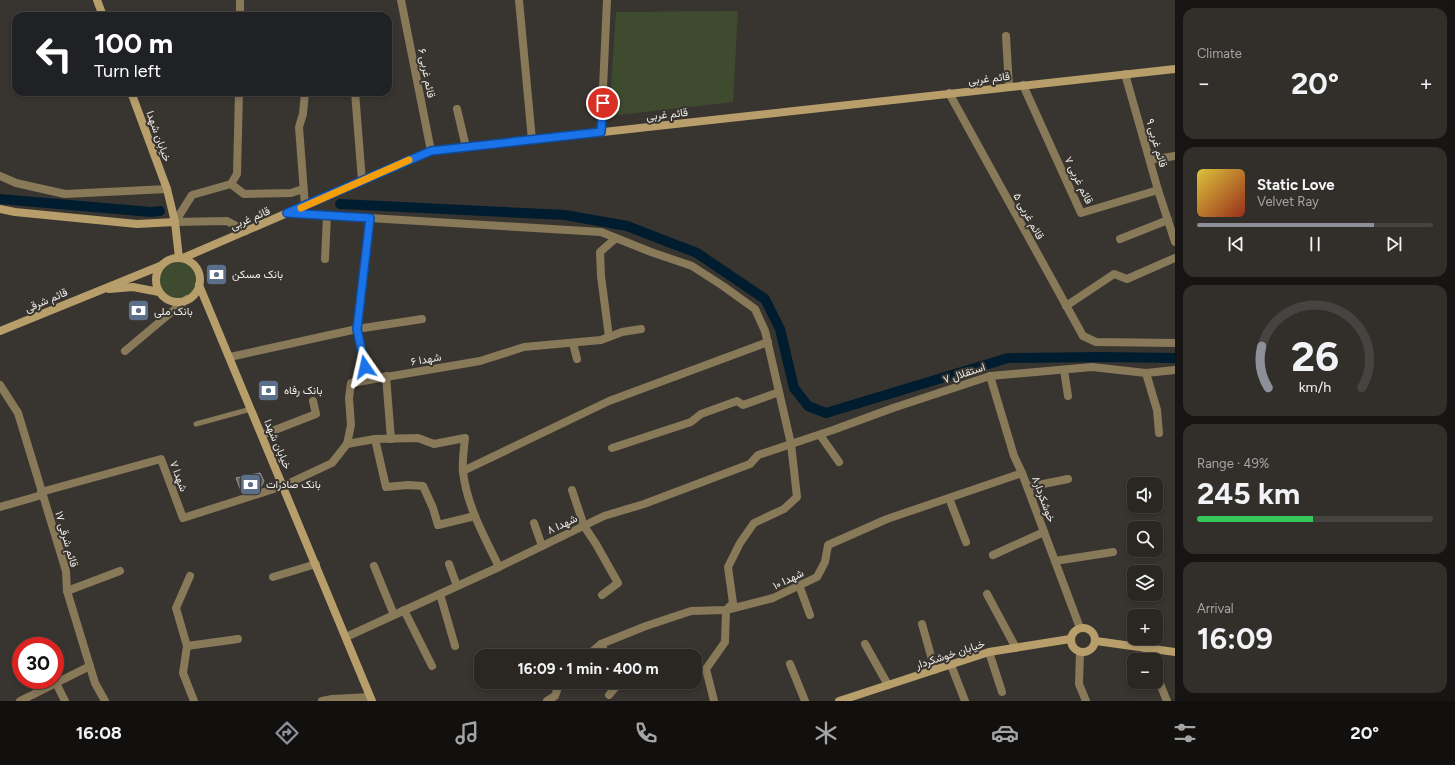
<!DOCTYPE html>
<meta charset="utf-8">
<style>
body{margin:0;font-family:Figtree,Vazirmatn,sans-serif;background:#322f2b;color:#f1f3f6;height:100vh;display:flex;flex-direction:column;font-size:15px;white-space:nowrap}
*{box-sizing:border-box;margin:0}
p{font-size:13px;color:#a5a5a6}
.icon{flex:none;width:22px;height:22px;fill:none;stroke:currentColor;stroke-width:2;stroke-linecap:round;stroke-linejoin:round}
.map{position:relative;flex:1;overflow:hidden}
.side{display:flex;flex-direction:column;gap:8px;padding:8px;background:#171513;width:280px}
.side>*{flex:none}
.hud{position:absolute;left:12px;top:12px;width:380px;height:84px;border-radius:12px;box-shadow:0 2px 6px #0003,0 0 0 1px #464441;background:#202124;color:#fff;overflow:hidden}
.controls{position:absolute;left:1127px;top:477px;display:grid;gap:8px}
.controls a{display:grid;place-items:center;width:36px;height:36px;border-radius:8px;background:#2a2723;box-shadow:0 2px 6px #0003,0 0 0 1px #464441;font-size:20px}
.speed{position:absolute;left:12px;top:637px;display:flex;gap:8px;font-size:20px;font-weight:700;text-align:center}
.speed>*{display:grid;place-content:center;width:52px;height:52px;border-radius:50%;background:#2a2723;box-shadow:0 2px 6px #0003,0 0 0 1px #464441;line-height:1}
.speed .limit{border:6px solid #d22;background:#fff;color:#111}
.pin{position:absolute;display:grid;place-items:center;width:34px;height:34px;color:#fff;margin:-17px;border:2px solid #fff;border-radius:50%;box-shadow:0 1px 4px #0007}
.me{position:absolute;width:44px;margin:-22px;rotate:349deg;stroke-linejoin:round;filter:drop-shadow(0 0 3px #0008)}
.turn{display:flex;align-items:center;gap:14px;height:84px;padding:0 16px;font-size:18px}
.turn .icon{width:52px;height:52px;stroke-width:2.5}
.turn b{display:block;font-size:28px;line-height:34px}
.big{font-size:30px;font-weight:700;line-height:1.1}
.side .tile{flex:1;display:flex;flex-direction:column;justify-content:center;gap:6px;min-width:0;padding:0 14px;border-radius:12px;background:#322f2b}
.side .dial{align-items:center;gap:0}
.dial svg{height:104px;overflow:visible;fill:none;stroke:#464441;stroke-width:7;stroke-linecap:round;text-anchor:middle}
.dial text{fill:#f1f3f6;stroke:none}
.song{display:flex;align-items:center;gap:12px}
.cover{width:48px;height:48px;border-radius:6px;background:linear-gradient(135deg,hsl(50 70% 55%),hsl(10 70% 35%))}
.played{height:4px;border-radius:2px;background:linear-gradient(90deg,#8c9099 75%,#464441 75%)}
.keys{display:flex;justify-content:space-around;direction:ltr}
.heat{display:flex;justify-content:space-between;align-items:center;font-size:22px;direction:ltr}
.charge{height:6px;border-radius:3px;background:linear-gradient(90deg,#34c759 49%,#464441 0)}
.trip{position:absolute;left:474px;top:649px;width:228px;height:40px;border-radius:12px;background:#2a2723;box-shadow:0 2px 6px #0003,0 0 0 1px #464441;font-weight:700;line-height:40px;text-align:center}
.tab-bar{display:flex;height:64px;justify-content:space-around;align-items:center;background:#11100e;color:#a5a5a6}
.tab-bar .icon{width:28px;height:28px}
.tab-bar .current{color:#8c9099}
.tab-bar b{font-size:18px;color:#f1f3f6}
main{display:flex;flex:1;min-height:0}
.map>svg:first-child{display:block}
</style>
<main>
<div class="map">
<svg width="1175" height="701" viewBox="0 0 1175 701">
<rect width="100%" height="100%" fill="#38342f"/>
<!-- green -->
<g fill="#3f4b2f">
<polygon points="738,11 733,102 609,116 616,12"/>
<circle cx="177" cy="280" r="19"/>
</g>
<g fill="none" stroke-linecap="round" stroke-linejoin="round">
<!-- canal -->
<g stroke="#001d2f" stroke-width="10">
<polyline points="0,199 151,212 160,211"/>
<polyline points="340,204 565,215 627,226 676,245"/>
<polyline points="679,246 697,253 765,299 780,329 794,388 808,406 826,413 1008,358 1101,357 1175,358"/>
</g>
</g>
<!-- building -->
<polygon fill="#67656c" stroke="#97959c" points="260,473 264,481 261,487 241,491 236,478"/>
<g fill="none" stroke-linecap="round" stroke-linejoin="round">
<!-- lane -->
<polyline stroke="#887959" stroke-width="5" points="196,424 251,409"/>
<!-- street -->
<g stroke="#887959" stroke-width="8">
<polyline points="401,0 431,151"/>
<polyline points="519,0 532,140"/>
<polyline points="240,16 240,0"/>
<polyline points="1006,36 1009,87"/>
<polyline points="1125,74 1158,190 1175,242"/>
<polyline points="1023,85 1081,213 1158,190"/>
<polyline points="305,92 303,114 299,127 305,206"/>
<polyline points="355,92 362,181"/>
<polyline points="949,93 1083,336 1096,342 1175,343"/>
<polyline points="457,109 466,147"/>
<polyline points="601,132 607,0"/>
<polyline points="1150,160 1175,156"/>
<polyline points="0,176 16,183 65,194 167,189"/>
<polyline points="231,184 244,194 291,193 303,189"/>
<polyline points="287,213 601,232 651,252 692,266 723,286 755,309 765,331 791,444 797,497 784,509 754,523 740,543 728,567 733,603 726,610 725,642 706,669 714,701"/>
<polyline points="175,222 192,195 231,184 237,174 239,92"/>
<polyline points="175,222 227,221 246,231"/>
<polyline points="1120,239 1168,220"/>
<polyline points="325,259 327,216"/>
<polyline points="1066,306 1114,274 1127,279 1175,258"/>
<polyline points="609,337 601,276 600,252 616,238"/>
<polyline points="573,343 577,359"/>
<polyline points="125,351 187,299"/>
<polyline points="230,357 357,329 422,319"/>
<polyline points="1064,370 1068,396"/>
<polyline points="1146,373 1157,410 1159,433"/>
<polyline points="386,376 391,439"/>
<polyline points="990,376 1014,456 1022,473 1080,628"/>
<polyline points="367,380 357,329 370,218"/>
<polyline points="0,385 18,413 66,571 67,591 95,683 105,701"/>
<polyline points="262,435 316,414 313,401"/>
<polyline points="820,435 839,462"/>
<polyline points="375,439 386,487 408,485 423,486 433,508 438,525 475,516"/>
<path d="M 347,444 L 375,439 L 418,438 L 434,444 L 465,438 C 464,449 462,461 463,472 C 467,506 484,536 499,567"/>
<polyline points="612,448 691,422 701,414 737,401 743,405 779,392"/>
<polyline points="463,471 609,401 768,342"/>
<polyline points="1028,487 1068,479"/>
<polyline points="572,490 584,526 596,544 618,583 602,595"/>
<polyline points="41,492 161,459 183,518 283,486 332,463 347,444 351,425 349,398 351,383 480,361 524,347 601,340 622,332 641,329"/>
<polyline points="949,498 966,542"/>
<polyline points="0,507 42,495"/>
<polyline points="534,523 542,546"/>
<polyline points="993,555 1044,532"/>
<polyline points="1055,561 1113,552"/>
<polyline points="449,564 457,586"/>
<polyline points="374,566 394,615"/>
<polyline points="190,576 176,608 187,646 183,673 194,701"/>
<polyline points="273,577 316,564"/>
<polyline points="799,585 810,615"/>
<polyline points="67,591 120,571"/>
<polyline points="440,594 455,646"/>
<polyline points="987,594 1016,648"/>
<polyline points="404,610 432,666"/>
<polyline points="922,624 935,670"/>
<polyline points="346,637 499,567 604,516 644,504 750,464 758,455 833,430 893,408 990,376 1092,367 1146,373 1175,370"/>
<polyline points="601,644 607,656"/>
<polyline points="865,644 888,685"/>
<polyline points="187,646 238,639"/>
<polyline points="1145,647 1150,660"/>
<polyline points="989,652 1002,692"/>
<polyline points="1080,652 1079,684 1086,701"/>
<polyline points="587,656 601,644 646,626 691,611 726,610 773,598 817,577 825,562 828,545 887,519 1022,473"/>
<polyline points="790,664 805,701"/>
<polyline points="951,665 965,701"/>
<polyline points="1156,674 1167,701"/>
<polyline points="56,683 65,701"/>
<polyline points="609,695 619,683 619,682"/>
<polyline points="20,701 90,666"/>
<polyline points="322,701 332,699 370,697"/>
<polyline points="547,701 555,696 560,682"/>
</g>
<!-- secondary -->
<g stroke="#b79e6b" stroke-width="8">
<polyline points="97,0 103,16"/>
<polyline points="131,92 167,189 175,222 179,258"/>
<polyline points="0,209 15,212 137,224 175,222"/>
<circle cx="178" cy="280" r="22"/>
<polyline points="183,258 431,151 1175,69"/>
<polyline points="199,285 372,701"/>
<polyline points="109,289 133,287 159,292"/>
<polyline points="0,331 160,266"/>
<circle cx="1083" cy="640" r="12"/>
<polyline points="1096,641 1175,652"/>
<polyline points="839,701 989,652 1070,639"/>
</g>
</g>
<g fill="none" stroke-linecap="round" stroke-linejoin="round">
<defs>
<polyline id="route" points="365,367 357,329 370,218 287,213 431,151 601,132 603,103"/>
</defs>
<!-- route casing -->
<use href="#route" stroke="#114b97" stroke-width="10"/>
<!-- route -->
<use href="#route" stroke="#1a73e8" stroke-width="7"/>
<!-- slow -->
<polyline stroke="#f59e0b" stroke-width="7" points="301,208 409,160"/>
</g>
<!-- icons -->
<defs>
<symbol id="bank-square" viewBox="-11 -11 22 22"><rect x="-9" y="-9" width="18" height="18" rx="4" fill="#5c6f8a" stroke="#38342f"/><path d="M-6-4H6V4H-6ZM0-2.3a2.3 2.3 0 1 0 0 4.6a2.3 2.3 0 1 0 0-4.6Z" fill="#fff"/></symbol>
</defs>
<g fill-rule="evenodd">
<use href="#bank-square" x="204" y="262" width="25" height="25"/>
<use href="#bank-square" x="126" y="298" width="25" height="25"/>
<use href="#bank-square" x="256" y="378" width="25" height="25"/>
<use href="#bank-square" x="238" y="472" width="25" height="25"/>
</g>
<g text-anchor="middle" stroke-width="4" stroke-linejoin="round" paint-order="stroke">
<!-- street labels -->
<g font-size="11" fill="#edeae7" stroke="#38342f">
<text transform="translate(427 73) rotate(79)" y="4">قائم غربی ۶</text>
<text transform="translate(989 78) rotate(-6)" y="4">قائم غربی</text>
<text transform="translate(667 114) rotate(-6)" y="4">قائم غربی</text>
<text transform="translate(159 136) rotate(70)" y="4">خیابان شهدا</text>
<text transform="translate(1157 143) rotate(74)" y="4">قائم غربی ۹</text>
<text transform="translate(1079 180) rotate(64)" y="4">قائم غربی ۷</text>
<text transform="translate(1029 216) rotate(61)" y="4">قائم غربی ۵</text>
<text transform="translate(250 218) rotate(-23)" y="4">قائم غربی</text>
<text transform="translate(46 300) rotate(-23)" y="4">قائم شرقی</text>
<text transform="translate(426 359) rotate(-10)" y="4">شهدا ۶</text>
<text transform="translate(964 373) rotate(-18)" y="4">استقلال ۷</text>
<text transform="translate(278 444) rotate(67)" y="4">خیابان شهدا</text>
<text transform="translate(179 476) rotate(70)" y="4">شهدا ۷</text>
<text transform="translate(1044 499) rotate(70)" y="4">خوشکردار۸</text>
<text transform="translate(562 524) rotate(-25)" y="4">شهدا ۸</text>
<text transform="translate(67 539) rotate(74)" y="4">قائم شرقی ۱۷</text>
<text transform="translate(788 579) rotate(-26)" y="4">شهدا ۱۰</text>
<text transform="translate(950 654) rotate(-18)" y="4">خیابان خوشکردار</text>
</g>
<!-- poi labels -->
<g font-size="11" fill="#edeae7" stroke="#38342f" text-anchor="start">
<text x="232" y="278">بانک مسکن</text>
<text x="154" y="315">بانک ملی</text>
<text x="284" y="394">بانک رفاه</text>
<text x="266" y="488">بانک صادرات</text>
</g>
</g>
</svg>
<div class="controls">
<a><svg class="icon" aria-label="sound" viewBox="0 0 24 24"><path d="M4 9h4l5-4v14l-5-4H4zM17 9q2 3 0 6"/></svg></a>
<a><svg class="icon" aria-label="search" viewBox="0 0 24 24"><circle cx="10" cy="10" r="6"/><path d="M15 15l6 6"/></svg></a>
<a><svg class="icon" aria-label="layers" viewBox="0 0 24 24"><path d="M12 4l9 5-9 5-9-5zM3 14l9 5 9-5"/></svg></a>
<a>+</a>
<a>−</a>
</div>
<div class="speed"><div class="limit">30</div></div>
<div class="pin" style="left:603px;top:103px;background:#d93025"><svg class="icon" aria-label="arrive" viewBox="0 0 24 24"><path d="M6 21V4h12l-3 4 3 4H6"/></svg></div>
<svg class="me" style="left:365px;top:367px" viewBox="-20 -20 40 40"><path d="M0-17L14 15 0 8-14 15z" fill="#1a73e8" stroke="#fff" stroke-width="4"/></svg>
<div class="trip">16:09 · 1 min · 400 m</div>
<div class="hud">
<div class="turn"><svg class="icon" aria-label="left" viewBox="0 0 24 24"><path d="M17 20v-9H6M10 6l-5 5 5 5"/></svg><div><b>100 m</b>Turn left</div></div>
</div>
</div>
<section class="side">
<div class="tile"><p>Climate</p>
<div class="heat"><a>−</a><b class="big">20°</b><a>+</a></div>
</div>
<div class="tile">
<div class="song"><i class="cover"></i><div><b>Static Love</b><p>Velvet Ray</p></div></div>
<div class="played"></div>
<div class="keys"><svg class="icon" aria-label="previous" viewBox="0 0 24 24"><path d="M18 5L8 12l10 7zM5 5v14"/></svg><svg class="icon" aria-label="pause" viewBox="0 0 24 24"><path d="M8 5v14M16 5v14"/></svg><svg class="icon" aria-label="next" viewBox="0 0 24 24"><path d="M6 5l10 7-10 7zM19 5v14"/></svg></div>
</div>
<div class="tile dial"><svg viewBox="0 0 100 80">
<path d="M14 69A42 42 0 1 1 86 69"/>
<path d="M14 69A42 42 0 0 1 9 37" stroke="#8c9099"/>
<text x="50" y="56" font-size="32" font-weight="700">26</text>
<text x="50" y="72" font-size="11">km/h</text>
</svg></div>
<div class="tile"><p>Range · 49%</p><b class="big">245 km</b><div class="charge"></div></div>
<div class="tile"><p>Arrival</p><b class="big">16:09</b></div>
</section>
</main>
<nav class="tab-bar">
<b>16:08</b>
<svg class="icon current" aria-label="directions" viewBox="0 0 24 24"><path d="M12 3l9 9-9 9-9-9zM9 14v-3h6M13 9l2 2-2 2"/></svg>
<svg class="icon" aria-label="music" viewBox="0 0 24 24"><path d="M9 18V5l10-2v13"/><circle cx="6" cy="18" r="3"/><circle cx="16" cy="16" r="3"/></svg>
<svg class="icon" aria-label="phone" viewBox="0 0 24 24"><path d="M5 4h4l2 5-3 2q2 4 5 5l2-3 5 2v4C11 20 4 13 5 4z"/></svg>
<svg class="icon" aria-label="climate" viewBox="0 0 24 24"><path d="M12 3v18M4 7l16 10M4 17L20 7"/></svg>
<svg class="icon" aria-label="car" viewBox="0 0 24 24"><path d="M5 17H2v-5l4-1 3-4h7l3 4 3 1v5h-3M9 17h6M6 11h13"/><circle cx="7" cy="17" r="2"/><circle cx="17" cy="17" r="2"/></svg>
<svg class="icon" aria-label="filters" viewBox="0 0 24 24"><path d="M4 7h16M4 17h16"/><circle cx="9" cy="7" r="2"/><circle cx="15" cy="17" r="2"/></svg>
<b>20°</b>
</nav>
